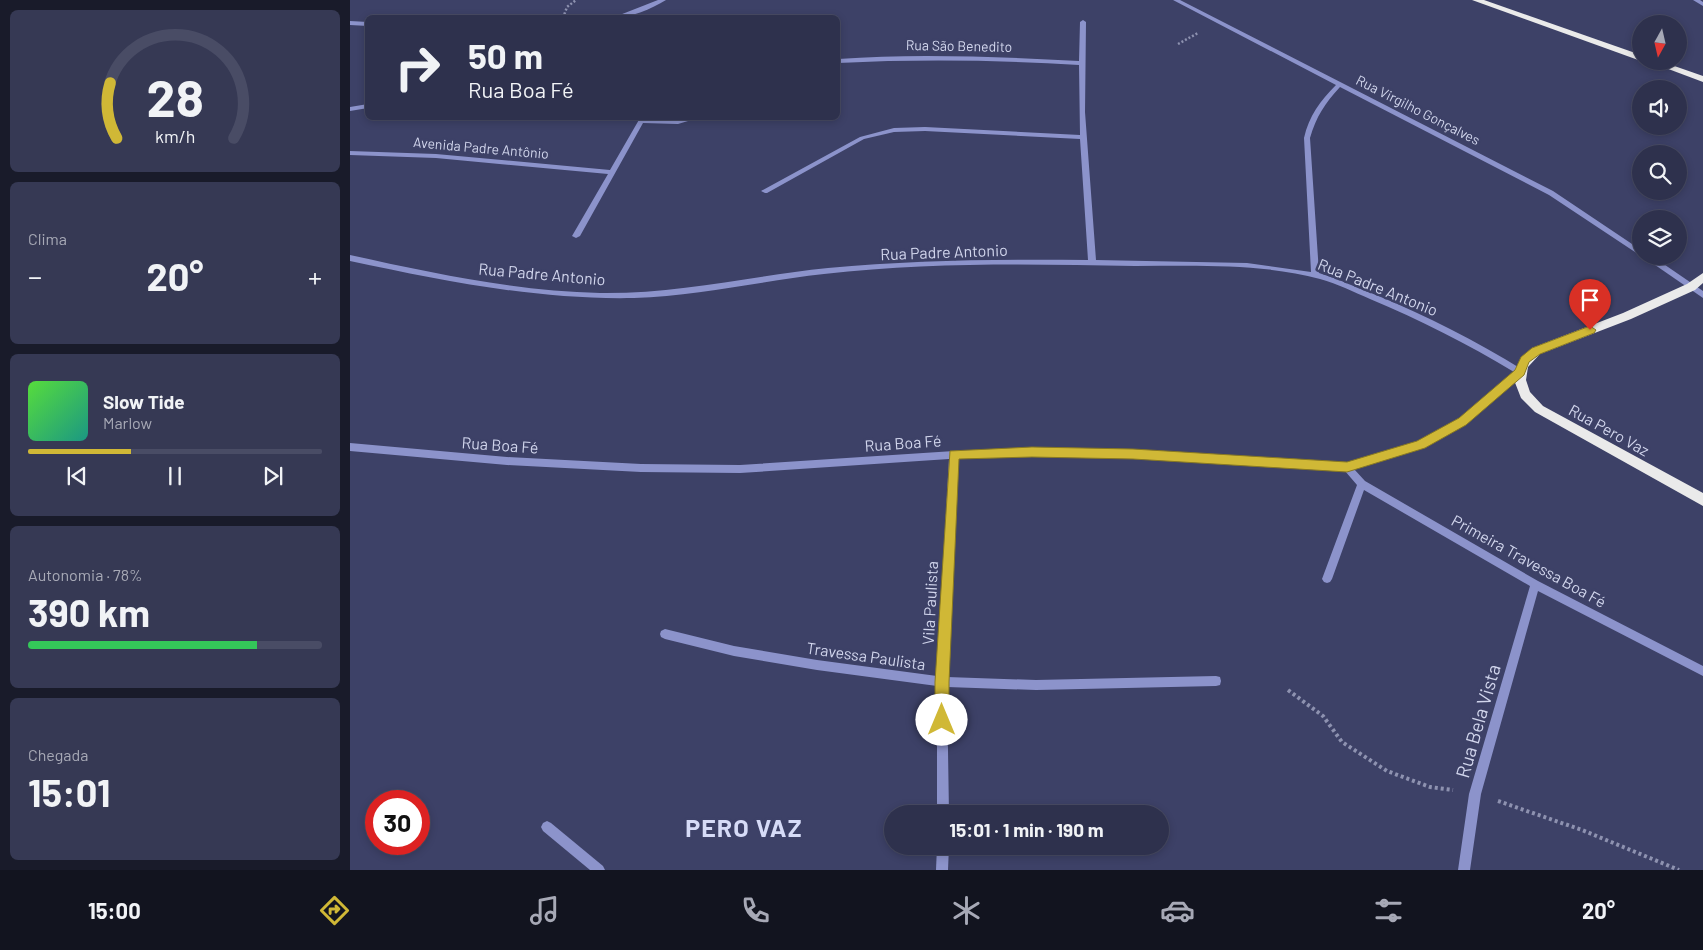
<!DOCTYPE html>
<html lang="pt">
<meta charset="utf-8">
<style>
body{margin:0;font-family:Barlow,sans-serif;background:#363954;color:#f1f3f6;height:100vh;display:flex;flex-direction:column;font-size:19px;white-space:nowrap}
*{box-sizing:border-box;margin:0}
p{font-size:16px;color:#a7a9b6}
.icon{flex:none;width:28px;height:28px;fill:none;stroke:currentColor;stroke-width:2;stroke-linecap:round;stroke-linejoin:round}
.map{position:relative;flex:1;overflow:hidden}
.sheet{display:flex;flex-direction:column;gap:10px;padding:10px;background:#191b2a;width:350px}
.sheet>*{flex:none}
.guide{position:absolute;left:15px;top:15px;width:475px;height:105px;border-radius:8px;box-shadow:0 2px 8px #0003,0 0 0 1px #494c65;background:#2e314d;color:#f1f3f6;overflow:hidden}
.needle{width:32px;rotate:188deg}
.buttons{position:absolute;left:1282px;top:15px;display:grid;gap:10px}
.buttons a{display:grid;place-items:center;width:55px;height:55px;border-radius:50%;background:#2e314d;box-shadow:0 2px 8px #0003,0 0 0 1px #494c65;font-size:25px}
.speed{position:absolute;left:15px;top:790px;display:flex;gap:10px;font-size:25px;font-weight:700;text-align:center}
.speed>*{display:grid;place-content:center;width:65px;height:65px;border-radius:50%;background:#2e314d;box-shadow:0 2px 8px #0003,0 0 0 1px #494c65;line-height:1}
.speed .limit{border:8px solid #d22;background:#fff;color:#111}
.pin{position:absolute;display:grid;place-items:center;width:42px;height:42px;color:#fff;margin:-51px -21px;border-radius:50% 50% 50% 0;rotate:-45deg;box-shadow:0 0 5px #0007}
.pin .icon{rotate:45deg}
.me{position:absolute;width:55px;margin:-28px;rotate:0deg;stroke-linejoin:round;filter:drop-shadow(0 0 4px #0008)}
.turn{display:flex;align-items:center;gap:18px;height:105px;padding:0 20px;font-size:22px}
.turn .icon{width:65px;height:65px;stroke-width:2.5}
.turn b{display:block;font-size:35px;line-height:42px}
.big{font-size:38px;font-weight:700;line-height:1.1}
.sheet .widget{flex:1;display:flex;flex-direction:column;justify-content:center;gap:8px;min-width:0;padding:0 18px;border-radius:8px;background:#363954}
.sheet .dial{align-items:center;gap:0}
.dial svg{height:130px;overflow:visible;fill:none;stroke:#494c65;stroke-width:7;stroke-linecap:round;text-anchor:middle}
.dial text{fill:#f1f3f6;stroke:none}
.song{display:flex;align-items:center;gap:15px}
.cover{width:60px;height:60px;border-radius:8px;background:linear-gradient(135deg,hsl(110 70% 55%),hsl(170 70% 35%))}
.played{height:5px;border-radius:2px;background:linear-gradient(90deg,#d0b836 35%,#494c65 35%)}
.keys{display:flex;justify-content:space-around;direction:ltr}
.heat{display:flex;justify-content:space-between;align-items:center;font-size:28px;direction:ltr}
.charge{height:8px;border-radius:4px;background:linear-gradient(90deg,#34c759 78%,#494c65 0)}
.trip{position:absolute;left:534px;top:805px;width:285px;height:50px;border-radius:25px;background:#2e314d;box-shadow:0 2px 8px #0003,0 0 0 1px #494c65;font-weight:700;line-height:50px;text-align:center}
.tab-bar{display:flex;height:80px;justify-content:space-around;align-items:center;background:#12141f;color:#a7a9b6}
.tab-bar .icon{width:35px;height:35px}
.tab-bar .active{color:#d0b836}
.tab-bar b{font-size:22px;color:#f1f3f6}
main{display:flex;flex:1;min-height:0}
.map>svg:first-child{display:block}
</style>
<main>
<section class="sheet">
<div class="widget dial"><svg viewBox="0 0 100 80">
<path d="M14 69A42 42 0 1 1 86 69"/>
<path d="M14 69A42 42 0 0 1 10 35" stroke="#d0b836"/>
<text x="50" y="56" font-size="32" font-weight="700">28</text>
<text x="50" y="72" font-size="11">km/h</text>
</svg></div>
<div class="widget"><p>Clima</p>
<div class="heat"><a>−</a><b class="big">20°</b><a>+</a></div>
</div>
<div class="widget">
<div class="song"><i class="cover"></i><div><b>Slow Tide</b><p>Marlow</p></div></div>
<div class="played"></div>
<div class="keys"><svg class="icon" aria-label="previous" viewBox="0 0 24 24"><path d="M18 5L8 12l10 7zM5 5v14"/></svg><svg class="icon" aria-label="pause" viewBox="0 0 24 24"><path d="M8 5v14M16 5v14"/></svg><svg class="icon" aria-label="next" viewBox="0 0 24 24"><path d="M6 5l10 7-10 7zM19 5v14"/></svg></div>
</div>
<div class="widget"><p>Autonomia · 78%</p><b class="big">390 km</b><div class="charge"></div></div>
<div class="widget"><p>Chegada</p><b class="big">15:01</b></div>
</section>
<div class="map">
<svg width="1353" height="870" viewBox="0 0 1353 870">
<rect width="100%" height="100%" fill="#3d4167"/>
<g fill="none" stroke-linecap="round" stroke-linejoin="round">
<!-- path-far1 -->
<g stroke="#8e92b0" stroke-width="2.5" stroke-dasharray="2 2" stroke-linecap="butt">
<polyline points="213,18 217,7 226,0"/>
<polyline points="828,44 848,33"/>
</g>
<!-- path -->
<g stroke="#8e92b0" stroke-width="4" stroke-dasharray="3 3" stroke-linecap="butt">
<polyline points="938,690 973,716 992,742 1037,771 1080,787 1103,790"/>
<polyline points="1148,801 1232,830 1329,870"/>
</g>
<!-- minor -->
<g fill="#8c93cb" fill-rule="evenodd">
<path d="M 308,0 L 316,0 C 302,9 279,18 262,18 Z"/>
<path d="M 823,0 L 830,0 L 1203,191 L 1291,250 L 1291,256 L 1199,195 L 990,87 C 975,103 966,117 960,138 L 969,273 C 989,279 1007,288 1026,295 C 1077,316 1126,341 1173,370 L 1174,372 L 1116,424 L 1074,448 L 1004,469 L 1015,481 L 1188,581 L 1353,666 L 1353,676 L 1188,591 L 1131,794 L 1120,870 L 1108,870 L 1119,794 L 1180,586 L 1014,490 L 982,579 L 980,582 L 977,583 L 974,582 L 972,579 L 1007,485 L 995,471 L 783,458 L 682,456 L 608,458 L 597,677 L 686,680 L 866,676 L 870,677 L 871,681 L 870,685 L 866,686 L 686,690 L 597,687 L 599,814 L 587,814 L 587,686 L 467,670 L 384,656 L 315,639 L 311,637 L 310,634 L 311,631 L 315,629 L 384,646 L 467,660 L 587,676 L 599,459 L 390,473 L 291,472 L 157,465 L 0,451 L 0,443 L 157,457 L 291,464 L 390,465 L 604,451 L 682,448 L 783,450 L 997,463 L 1068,442 L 1110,420 L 1164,372 C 1118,344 1070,320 1020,299 C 1004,292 988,284 970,279 C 911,263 846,266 785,266 C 682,264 577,262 474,274 C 411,281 348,296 284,298 C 188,300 94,281 0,261 L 0,255 C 82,273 165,291 250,293 C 327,294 401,276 478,268 C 564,260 651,259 738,260 L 730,139 L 575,131 L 544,132 L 514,139 L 417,193 L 415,193 L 411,191 L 510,137 L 544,128 L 575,127 L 730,135 L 729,65 C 648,60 568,59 488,63 L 488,59 C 568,53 649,57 729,61 L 730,22 L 733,20 L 736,22 L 735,112 L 746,260 L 897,263 L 961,272 L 954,138 C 959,116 970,101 986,85 Z"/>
<polygon points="1343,0 1350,0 1353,2 1353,6"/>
<polygon points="0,21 18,22 18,26 0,25"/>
<polygon points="18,104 18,108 0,111 0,107"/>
<polygon points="290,118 328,120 339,118 348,118 328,124 293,123 230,236 226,238 222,236 258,174 86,158 0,155 0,151 86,154 260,170"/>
<polygon points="1292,256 1302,256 1353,291 1353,298"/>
<polygon points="197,821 201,823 253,866 255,870 240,870 193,831 191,827 193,823"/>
<polygon points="587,846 599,846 598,870 586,870"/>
</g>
<!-- major -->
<g fill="#eaeaea" fill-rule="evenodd">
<polygon points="1122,0 1134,0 1291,55 1291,61"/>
<polygon points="1297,61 1310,61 1353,76 1353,82"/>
<polygon points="1353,273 1353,283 1345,290 1281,319 1190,354 1178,367 1176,380 1180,392 1193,406 1353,493 1353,506 1185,412 1171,398 1164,380 1164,373 1169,362 1182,348 1273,313 1337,284"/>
</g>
</g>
<!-- route -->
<polygon fill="#d0b836" stroke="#877823" points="1240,326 1246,330 1244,333 1190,354 1179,362 1174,375 1116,425 1075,448 997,472 783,459 682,457 609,459 599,682 599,720 597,724 592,726 587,724 585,720 585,682 600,451 682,447 783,449 997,462 1067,441 1109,418 1165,370 1171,357 1182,348"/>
<g text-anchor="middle" stroke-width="5" stroke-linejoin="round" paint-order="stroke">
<!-- far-street labels -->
<g font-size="14" fill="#d1d5ec" stroke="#3d4167">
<text transform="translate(609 46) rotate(1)" y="5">Rua São Benedito</text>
<text transform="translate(1068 110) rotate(27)" y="5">Rua Virgilho Gonçalves</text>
<text transform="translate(131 148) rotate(5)" y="5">Avenida Padre Antônio</text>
</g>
<!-- street labels -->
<g font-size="16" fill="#d1d5ec" stroke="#3d4167">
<text transform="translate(594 252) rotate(-2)" y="6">Rua Padre Antonio</text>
<text transform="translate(192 274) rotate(5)" y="6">Rua Padre Antonio</text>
<text transform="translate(1028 287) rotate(22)" y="6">Rua Padre Antonio</text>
<text transform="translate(1259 430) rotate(29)" y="6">Rua Pero Vaz</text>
<text transform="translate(553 443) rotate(-4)" y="6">Rua Boa Fé</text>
<text transform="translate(150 445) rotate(4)" y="6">Rua Boa Fé</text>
<text transform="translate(1179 561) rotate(29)" y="6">Primeira Travessa Boa Fé</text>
<text transform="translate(580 603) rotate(-87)" y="6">Vila Paulista</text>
<text transform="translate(516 656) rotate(8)" y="6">Travessa Paulista</text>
</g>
<!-- near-street labels -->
<g font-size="19" fill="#d1d5ec" stroke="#3d4167">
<text transform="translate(1128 721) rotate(-74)" y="7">Rua Bela Vista</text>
</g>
<!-- near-district labels -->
<g font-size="25" font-weight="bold" letter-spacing="1" fill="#d6dbf7" stroke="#3d4167">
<text x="394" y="837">PERO VAZ</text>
</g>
</g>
</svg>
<div class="buttons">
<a><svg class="needle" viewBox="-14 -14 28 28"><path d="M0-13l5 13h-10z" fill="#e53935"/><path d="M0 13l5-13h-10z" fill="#a7a9b6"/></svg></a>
<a><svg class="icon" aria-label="sound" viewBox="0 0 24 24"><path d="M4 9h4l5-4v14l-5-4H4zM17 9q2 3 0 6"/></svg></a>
<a><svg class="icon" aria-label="search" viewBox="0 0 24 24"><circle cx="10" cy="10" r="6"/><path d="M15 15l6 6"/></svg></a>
<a><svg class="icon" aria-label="layers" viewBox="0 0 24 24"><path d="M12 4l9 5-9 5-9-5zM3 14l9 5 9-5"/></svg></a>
</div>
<div class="speed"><div class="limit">30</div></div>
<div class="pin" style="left:1240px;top:330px;background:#d93025"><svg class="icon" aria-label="arrive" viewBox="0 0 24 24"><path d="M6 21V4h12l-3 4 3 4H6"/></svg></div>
<svg class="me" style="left:592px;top:720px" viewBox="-20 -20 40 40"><circle r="19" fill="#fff"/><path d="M0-13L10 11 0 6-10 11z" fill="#d0b836"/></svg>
<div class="trip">15:01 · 1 min · 190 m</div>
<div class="guide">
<div class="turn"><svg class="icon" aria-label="right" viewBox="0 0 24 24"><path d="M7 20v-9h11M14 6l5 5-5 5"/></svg><div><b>50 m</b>Rua Boa Fé</div></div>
</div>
</div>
</main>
<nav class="tab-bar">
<b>15:00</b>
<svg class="icon active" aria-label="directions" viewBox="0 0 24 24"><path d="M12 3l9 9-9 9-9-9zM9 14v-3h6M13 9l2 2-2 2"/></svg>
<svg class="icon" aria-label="music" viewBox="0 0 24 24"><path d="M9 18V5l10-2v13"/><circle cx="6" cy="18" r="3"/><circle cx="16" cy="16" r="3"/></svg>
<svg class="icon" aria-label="phone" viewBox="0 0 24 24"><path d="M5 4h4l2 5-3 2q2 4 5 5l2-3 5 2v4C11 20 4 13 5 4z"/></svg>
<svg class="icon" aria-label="climate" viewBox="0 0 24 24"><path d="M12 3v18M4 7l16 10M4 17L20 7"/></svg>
<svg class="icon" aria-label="car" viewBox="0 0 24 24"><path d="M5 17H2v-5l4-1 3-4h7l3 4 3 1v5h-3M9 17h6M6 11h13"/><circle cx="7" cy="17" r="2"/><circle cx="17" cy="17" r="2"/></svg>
<svg class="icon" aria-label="filters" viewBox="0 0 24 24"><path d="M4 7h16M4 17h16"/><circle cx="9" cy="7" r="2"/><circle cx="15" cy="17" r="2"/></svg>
<b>20°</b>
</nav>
